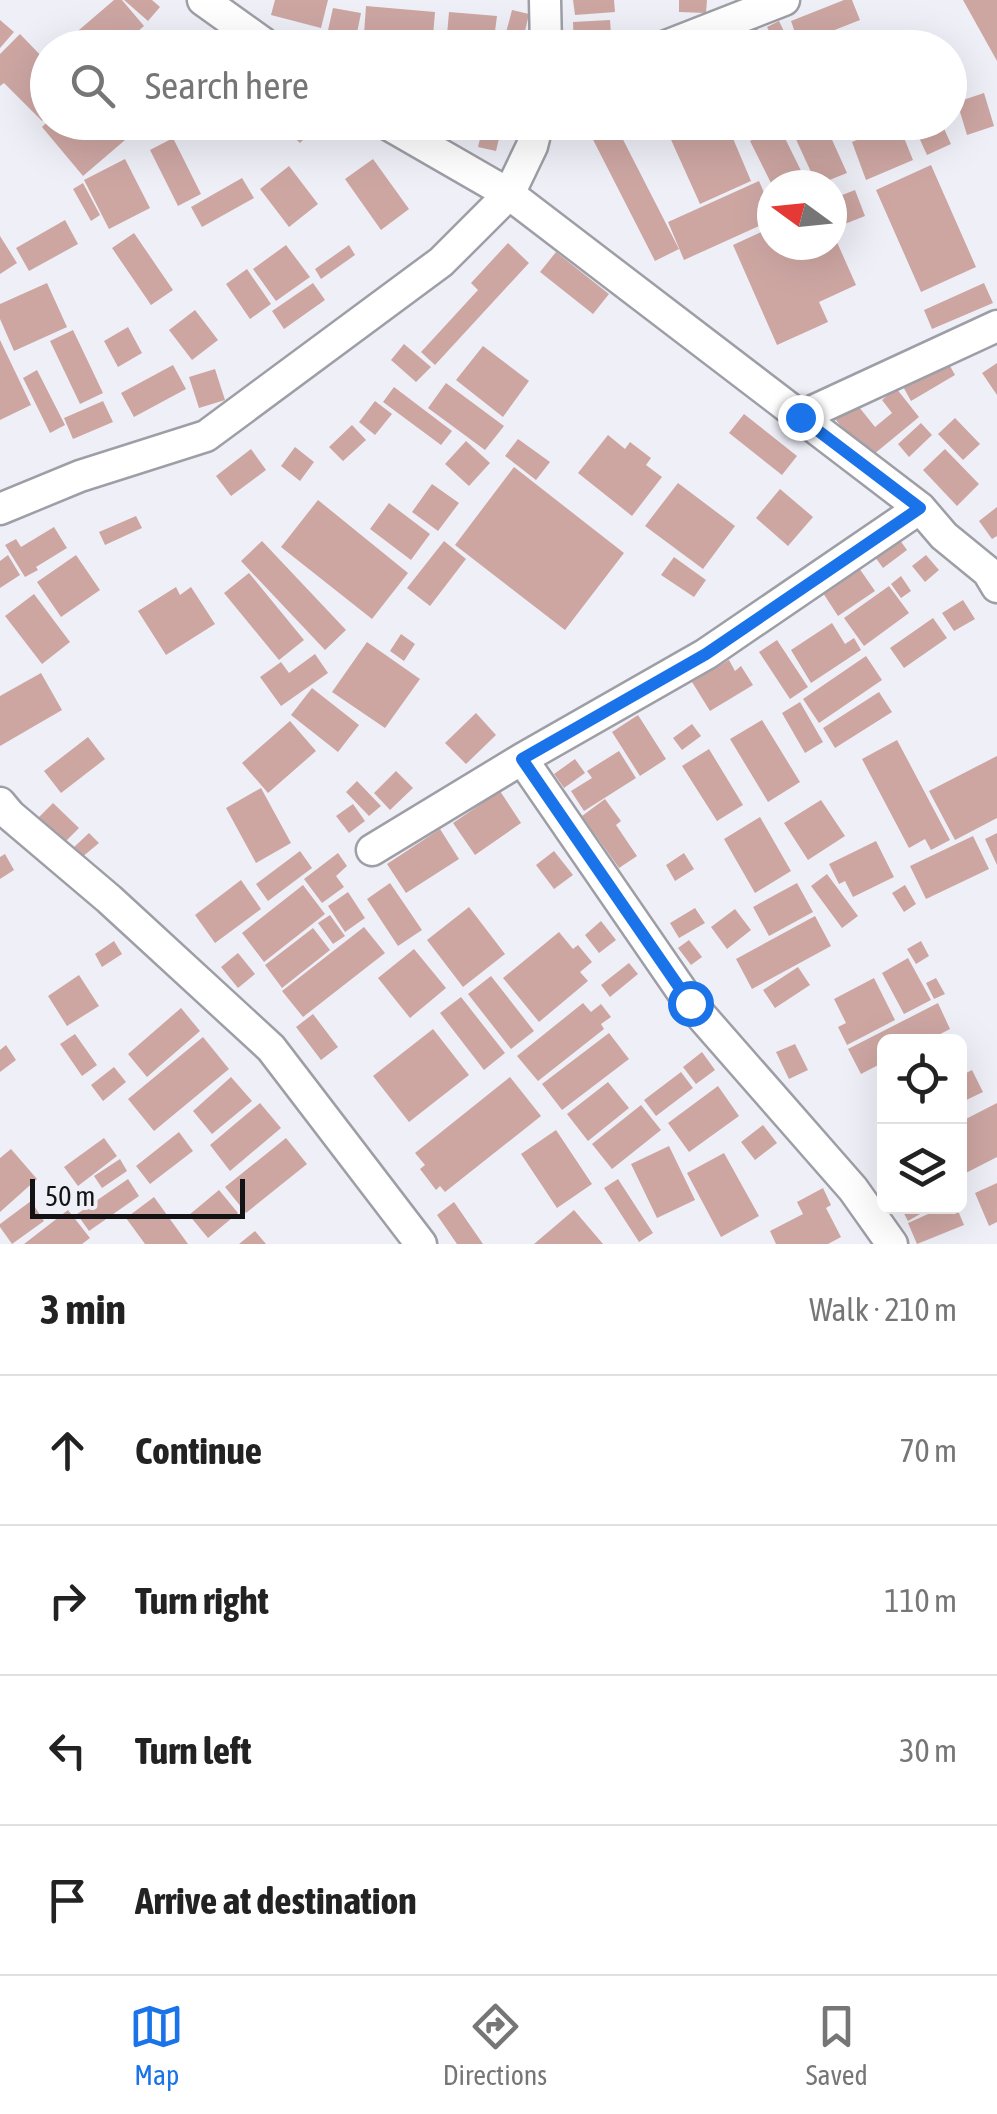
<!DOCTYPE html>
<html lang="en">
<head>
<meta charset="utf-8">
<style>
	body { margin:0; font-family:"Asap Condensed",sans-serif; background:#f2f2f2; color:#222 }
	.controls { position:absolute; right:30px; bottom:30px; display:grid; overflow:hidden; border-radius:15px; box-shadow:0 10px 40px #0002 }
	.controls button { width:90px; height:90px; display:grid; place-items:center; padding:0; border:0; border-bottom:2px solid #e0e0e0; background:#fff; color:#222; font:50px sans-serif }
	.compass { position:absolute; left:757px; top:170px; width:90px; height:90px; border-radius:50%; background:#fff; box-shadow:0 10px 40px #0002; rotate:285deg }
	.scale { position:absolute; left:30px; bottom:25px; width:215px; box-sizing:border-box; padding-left:10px; border:5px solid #131316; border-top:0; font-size:28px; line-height:35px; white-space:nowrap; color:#131316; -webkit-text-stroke:8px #efeff8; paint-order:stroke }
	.stop { position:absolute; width:30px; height:30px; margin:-22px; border:8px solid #1a73e8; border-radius:50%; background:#fff }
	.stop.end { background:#1a73e8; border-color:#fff; box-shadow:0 2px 10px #0008 }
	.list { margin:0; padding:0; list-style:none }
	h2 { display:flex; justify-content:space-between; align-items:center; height:130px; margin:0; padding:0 40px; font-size:42px }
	h2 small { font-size:32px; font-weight:400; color:#767676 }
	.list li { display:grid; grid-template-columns:65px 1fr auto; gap:30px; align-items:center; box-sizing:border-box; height:150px; padding:0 40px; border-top:2px solid #e0e0e0 }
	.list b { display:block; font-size:38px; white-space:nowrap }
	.list em { font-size:32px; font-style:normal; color:#767676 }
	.icon { flex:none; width:55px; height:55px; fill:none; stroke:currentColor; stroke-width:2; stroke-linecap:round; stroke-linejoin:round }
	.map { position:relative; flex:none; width:997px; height:1244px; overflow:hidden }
	.search { position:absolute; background:#fff; box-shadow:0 10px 40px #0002; left:30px; right:30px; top:30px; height:110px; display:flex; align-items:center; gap:25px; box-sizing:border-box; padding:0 35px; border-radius:55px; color:#767676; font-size:38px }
	.sheet { height:730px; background:#fff }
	nav { display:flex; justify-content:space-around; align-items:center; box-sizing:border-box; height:140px; border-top:2px solid #e0e0e0; background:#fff; font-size:28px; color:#767676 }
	nav a { display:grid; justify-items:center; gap:5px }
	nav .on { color:#1a73e8 }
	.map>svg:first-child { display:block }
	.building { fill:#cda6a2 }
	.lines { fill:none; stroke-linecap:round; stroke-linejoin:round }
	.minor-casing { stroke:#9e9ea6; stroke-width:35 }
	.minor { stroke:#fff; stroke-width:30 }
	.route { stroke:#1a73e8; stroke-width:12 }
</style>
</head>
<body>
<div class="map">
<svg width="997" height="1244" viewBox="0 0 997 1244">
	<rect width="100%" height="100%" fill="#efeff8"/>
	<path class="building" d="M114 0H122L144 26 119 48H58Z
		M124 0H152L160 7 148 21Z
		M275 0H328L321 28 271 15Z
		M573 0H614L615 12 575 15Z
		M679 0H707L706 13 679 12Z
		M844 0H852L860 20 799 44 791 21Z
		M963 0H997V61Z
		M366 6 435 12 432 48H363Z
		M333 8 361 13 354 48H324Z
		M512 10 529 14 521 48H502Z
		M449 12 497 16 494 39 447 35Z
		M0 20 14 32 0 48Z
		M610 20 612 48H574L573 22Z
		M779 21 790 44 783 48H778L767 27Z
		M756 26 767 48H748L741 34Z
		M20 34 48 63V116L42 121 4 83 0 86V54Z
		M984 93 994 126 967 135 957 102Z
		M47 122H146L83 176 42 127Z
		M278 122H312L316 126 300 143Z
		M484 122H503L496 151 478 147Z
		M584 122H614L679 249 655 261Z
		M663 122H726L751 181 700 204Z
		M788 122H824L847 173 817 185Z
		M912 122H941L951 144 927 155Z
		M898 123 913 160 866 180 852 142Z
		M779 126 808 185H772L750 141Z
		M173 138 201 194 178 206 150 150Z
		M125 159 150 208 109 229 84 180Z
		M373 159 409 209 381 230 345 179Z
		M931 165 976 267 921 292 876 190Z
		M289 166 318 204 289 227 260 189Z
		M242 178 254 198 202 227 191 207Z
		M759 181 772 211V220L684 260 668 222Z
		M83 183 100 215 91 221 73 189Z
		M855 190 865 216 832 229V199Z
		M65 220 78 244 29 271 16 248Z
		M772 227V245H793L799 257 825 245H832V242L836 240 856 285 819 302 828 322 777 345 733 245Z
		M134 233 173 290 151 305 112 248Z
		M0 236 17 263 0 274Z
		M508 243 529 263 435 365 421 352 478 290 471 283Z
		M286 245 310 277 276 301 253 269Z
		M349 245 355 255 321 279 315 269Z
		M556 252 609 294 593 314 540 272Z
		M247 269 271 304 250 319 226 284Z
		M47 283 67 327 14 351 0 319V304Z
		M313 283 325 300 284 329 272 311Z
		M984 283 993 303 932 329 924 310Z
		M195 310 218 340 192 360 169 330Z
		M128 327 142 353 118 367 104 341Z
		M73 330 103 393 80 404 50 341Z
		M0 340 31 405 0 420Z
		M404 344 431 367 416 382 391 360Z
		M483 346 529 381 503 417 456 380Z
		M945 357 955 375 911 401 901 383Z
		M997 363V395L982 373Z
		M173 365 186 389 134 417 121 393Z
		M215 369 225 400 199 408 189 377Z
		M37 370 65 425 50 433 23 378Z
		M446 383 504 426 485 450 428 408Z
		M394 387 452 431 441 445 383 402Z
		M896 388 919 417 868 459 831 414 851 397 875 427 892 413 882 400Z
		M103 401 113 422 73 439 64 418Z
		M375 401 392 414 375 435 359 422Z
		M744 414 797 456 782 475 729 433Z
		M955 418 980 444 963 460 938 434Z
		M921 423 932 435 909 457 898 444Z
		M352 425 366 440 343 461 329 447Z
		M608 435 625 449 630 442 651 458 646 465 662 477 632 516 578 473Z
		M518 439 550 462 536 480 505 456Z
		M466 441 490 463 469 486 445 464Z
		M295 447 314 462 300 481 281 466Z
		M251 449 266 470 231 496 216 476Z
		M945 449 979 484 957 506 923 470Z
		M514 467 624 553 565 630 455 545Z
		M678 483 735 526 703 569 645 526Z
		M432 484 459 503 438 531 412 512Z
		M780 489 813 517 788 546 756 518Z
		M318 500 408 573 372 619 281 547Z
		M389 503 430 534 411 560 370 529Z
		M997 507V536L992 539 979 521Z
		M136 516 142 528 105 545 99 532Z
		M54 527 67 548 36 567 38 570 25 577 5 545 16 539 21 547Z
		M894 532 907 550 883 568 870 550Z
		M262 541 346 630 325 650 241 561Z
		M444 541 466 559 430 606 407 588Z
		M8 555 20 575 0 588V561Z
		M76 555 100 590 61 617 37 582Z
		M926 555 939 570 925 582 912 566Z
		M674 557 706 580 694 597 661 575Z
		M859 568 875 591 838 616 823 593Z
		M249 573 304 640 279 660 224 593Z
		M901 576 911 591 901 598 891 584Z
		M889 586 909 613 864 646 844 618Z
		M176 587 180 595 191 587 215 624 166 655 138 611Z
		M34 594 70 642 42 664 5 616Z
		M963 600 975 619 954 631 942 613Z
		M933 618 947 638 904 668 890 648Z
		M832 623 845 644 854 638 861 650 811 683 791 650Z
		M401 634 415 644 404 661 390 651Z
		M777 640 808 687 790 699 759 652Z
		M367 642 420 679 385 728 332 692Z
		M315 654 328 673 281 706 260 677 281 662 289 673Z
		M866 656 882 680 819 723 803 699Z
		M729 660 735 671 741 666 753 685 710 711 692 682Z
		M41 673 62 710 0 746V696Z
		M312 688 359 725 338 752 291 715Z
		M879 692 892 712 835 748 823 728Z
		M800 702 823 742 805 753 782 713Z
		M476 713 496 735 466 764 445 743Z
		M638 715 666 759 640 776 612 732Z
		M762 720 800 782 768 802 730 739Z
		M290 721 316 751 268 793 242 763Z
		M692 724 701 736 682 750 673 738Z
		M88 737 105 759 61 793 44 771Z
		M897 740 950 840 931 850 925 839 909 848 862 759Z
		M709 749 743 805 717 821 682 766Z
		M619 751 636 778 584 811 571 791 592 778 587 771Z
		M997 756V818L955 840 929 791Z
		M575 759 585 773 564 788 554 774Z
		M396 771 413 788 390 810 374 793Z
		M357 781 381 806 369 816 346 792Z
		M261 788 291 843 256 863 226 808Z
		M500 791 521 823 475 855 453 823Z
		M605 799 621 821 616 825 637 856 619 868 582 816Z
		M821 800 845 836 808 860 784 823Z
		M53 803 79 828 64 843 38 818Z
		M353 804 365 821 349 833 336 816Z
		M760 817 791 871 755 893 724 839Z
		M440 829 459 859 406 893 387 864Z
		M89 833 99 843 81 858 72 849Z
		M997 833V865L985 839Z
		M973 836 989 869 926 899 910 866Z
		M876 841 894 877 853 897 845 881 839 884 829 864Z
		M300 851 312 868 268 901 256 884Z
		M554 851 573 875 554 889 536 865Z
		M338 853 347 866 336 876 344 887 322 903 304 879Z
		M684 853 694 869 675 881 666 865Z
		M5 854 14 870 0 879V857Z
		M827 874 858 916 842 928 811 886Z
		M241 880 261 909 215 943 195 915Z
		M390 883 422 930 398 946 367 899Z
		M797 883 813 912 769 936 753 907Z
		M303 885 325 914 264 962 242 933Z
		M905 885 916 904 904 912 892 893Z
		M348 892 365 918 345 932 328 906Z
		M469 907 505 954 463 987 427 940Z
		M695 908 705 923 679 938 670 923Z
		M735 909 751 930 727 949 711 927Z
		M330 915 345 936 333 944 318 923Z
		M815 916 831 946 752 989 736 959Z
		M601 921 616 940 599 953 585 935Z
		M364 927 385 953 303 1017 282 991Z
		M313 928 330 950 282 988 265 965Z
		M559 932 573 949 578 945 592 962 580 972 588 981 539 1022 503 978Z
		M689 940 702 957 691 965 678 948Z
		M114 941 122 954 102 967 95 954Z
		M921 941 929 956 916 964 907 949Z
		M414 949 446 988 410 1018 378 978Z
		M238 953 255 974 238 988 221 967Z
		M908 958 931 1000 904 1014 882 973Z
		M629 963 638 974 610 997 601 985Z
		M798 967 810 985 775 1008 763 990Z
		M79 975 99 1006 67 1026 48 996Z
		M491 976 534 1031 511 1049 468 994Z
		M874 978 895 1020 847 1045 838 1027 846 1023 834 999Z
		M936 978 945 994 934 999 926 983Z
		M461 997 505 1053 484 1070 440 1013Z
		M583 1003 591 1012 601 1004 611 1017 601 1024 604 1029 538 1081 517 1056Z
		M938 1003 950 1029 925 1042H884V1062L861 1074 848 1049Z
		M181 1008 200 1031 147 1077 128 1054Z
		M313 1014 338 1047 321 1060 296 1027Z
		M433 1029 469 1075 409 1122 373 1076Z
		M609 1033 629 1059 562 1110 542 1084Z
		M75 1034 97 1065 82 1076 60 1044Z
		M203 1037 229 1069 154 1131 128 1099Z
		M795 1044 808 1070 789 1079 776 1052Z
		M6 1045 16 1060 0 1072V1050Z
		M702 1052 715 1070 696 1084 683 1067Z
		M114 1067 126 1082 103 1101 91 1085Z
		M972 1070 983 1092 960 1103V1076Z
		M681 1072 693 1088 656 1116 644 1100Z
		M231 1077 252 1101 212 1134 193 1111Z
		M510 1077 541 1116 445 1192 440 1186 436 1190 420 1169 425 1165 415 1153Z
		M608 1082 629 1108 588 1141 567 1114Z
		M718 1086 739 1116 689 1152 668 1123Z
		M260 1103 281 1128 230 1171 210 1145Z
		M997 1103V1157L960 1176V1122Z
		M641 1105 661 1130 612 1169 592 1144Z
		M763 1125 777 1143 755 1160 741 1142Z
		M556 1130 592 1184 557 1208 521 1154Z
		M179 1132 193 1151 150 1184 136 1166Z
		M104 1138 117 1156 78 1186 64 1167Z
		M286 1138 307 1164 246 1213 225 1187Z
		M669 1146 695 1200 657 1218 631 1164Z
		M11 1149 37 1179 0 1212V1158Z
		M724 1153 759 1216 721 1237 687 1173Z
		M120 1159 127 1171 102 1188 94 1176Z
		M128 1179 139 1196 89 1231 77 1214Z
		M618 1179 653 1233 639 1242 604 1188Z
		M997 1183V1222L989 1226 975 1193Z
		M823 1188 831 1205 826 1208 841 1237 828 1244H776L770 1231 803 1214 797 1202Z
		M219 1190 238 1213 208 1238 189 1215Z
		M154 1197 188 1244H145L126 1218Z
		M31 1201 44 1221 12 1244 0 1227V1224Z
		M454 1202 483 1244H457L437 1215Z
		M900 1206H934L908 1221Z
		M946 1206H956L964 1225 917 1244 908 1223Z
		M68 1210 90 1238 82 1244H24Z
		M574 1210 603 1244H534Z
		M255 1231 266 1244H239Z"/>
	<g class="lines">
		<g class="minor-casing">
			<path id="minor" d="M203 0 270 48
				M545 0 546 48
				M661 48 784 0
				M384 122 509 194 920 508 944 536 988 572 997 587
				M800 417 997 326
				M0 509 80 476 206 436 441 262 509 194 532 146 538 122
				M522 759 690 1003 853 1189 892 1244
				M0 803 10 815 109 899 271 1048 421 1244
				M372 850 522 759 706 654 920 508"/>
		</g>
		<use href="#minor" class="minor"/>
	</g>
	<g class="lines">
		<path class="route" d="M690 1003 522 759 706 654 920 508 800 417"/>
	</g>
</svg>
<div class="controls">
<button><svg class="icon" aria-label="locate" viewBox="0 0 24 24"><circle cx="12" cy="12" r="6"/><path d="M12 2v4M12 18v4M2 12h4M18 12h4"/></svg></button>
<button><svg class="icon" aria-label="layers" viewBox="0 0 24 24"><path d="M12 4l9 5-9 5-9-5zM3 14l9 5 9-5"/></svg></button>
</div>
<svg class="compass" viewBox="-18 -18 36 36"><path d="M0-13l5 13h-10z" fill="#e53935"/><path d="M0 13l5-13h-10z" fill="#767676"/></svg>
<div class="scale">50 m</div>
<div class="stop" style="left:690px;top:1003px"></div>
<div class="stop end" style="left:800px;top:417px"></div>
<div class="search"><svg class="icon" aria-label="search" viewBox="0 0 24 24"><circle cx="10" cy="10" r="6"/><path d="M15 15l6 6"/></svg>Search here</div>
</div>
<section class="sheet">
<h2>3 min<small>Walk · 210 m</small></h2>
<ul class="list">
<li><svg class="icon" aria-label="ahead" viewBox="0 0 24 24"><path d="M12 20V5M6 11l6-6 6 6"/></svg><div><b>Continue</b></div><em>70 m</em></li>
<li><svg class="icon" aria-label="right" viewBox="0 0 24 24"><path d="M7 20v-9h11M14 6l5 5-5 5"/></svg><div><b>Turn right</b></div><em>110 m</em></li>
<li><svg class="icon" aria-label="left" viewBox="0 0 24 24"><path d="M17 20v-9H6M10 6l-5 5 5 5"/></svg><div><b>Turn left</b></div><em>30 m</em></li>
<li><svg class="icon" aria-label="arrive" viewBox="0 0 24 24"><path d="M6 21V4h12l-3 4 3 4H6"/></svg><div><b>Arrive at destination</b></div></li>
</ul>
</section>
<nav>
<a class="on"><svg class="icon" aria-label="map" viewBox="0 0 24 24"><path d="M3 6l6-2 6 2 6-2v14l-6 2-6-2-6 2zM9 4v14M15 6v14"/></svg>Map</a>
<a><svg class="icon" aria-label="directions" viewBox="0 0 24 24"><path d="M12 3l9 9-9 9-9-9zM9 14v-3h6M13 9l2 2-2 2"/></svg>Directions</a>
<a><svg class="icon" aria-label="saved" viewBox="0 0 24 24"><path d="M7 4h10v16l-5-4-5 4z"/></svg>Saved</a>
</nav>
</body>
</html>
